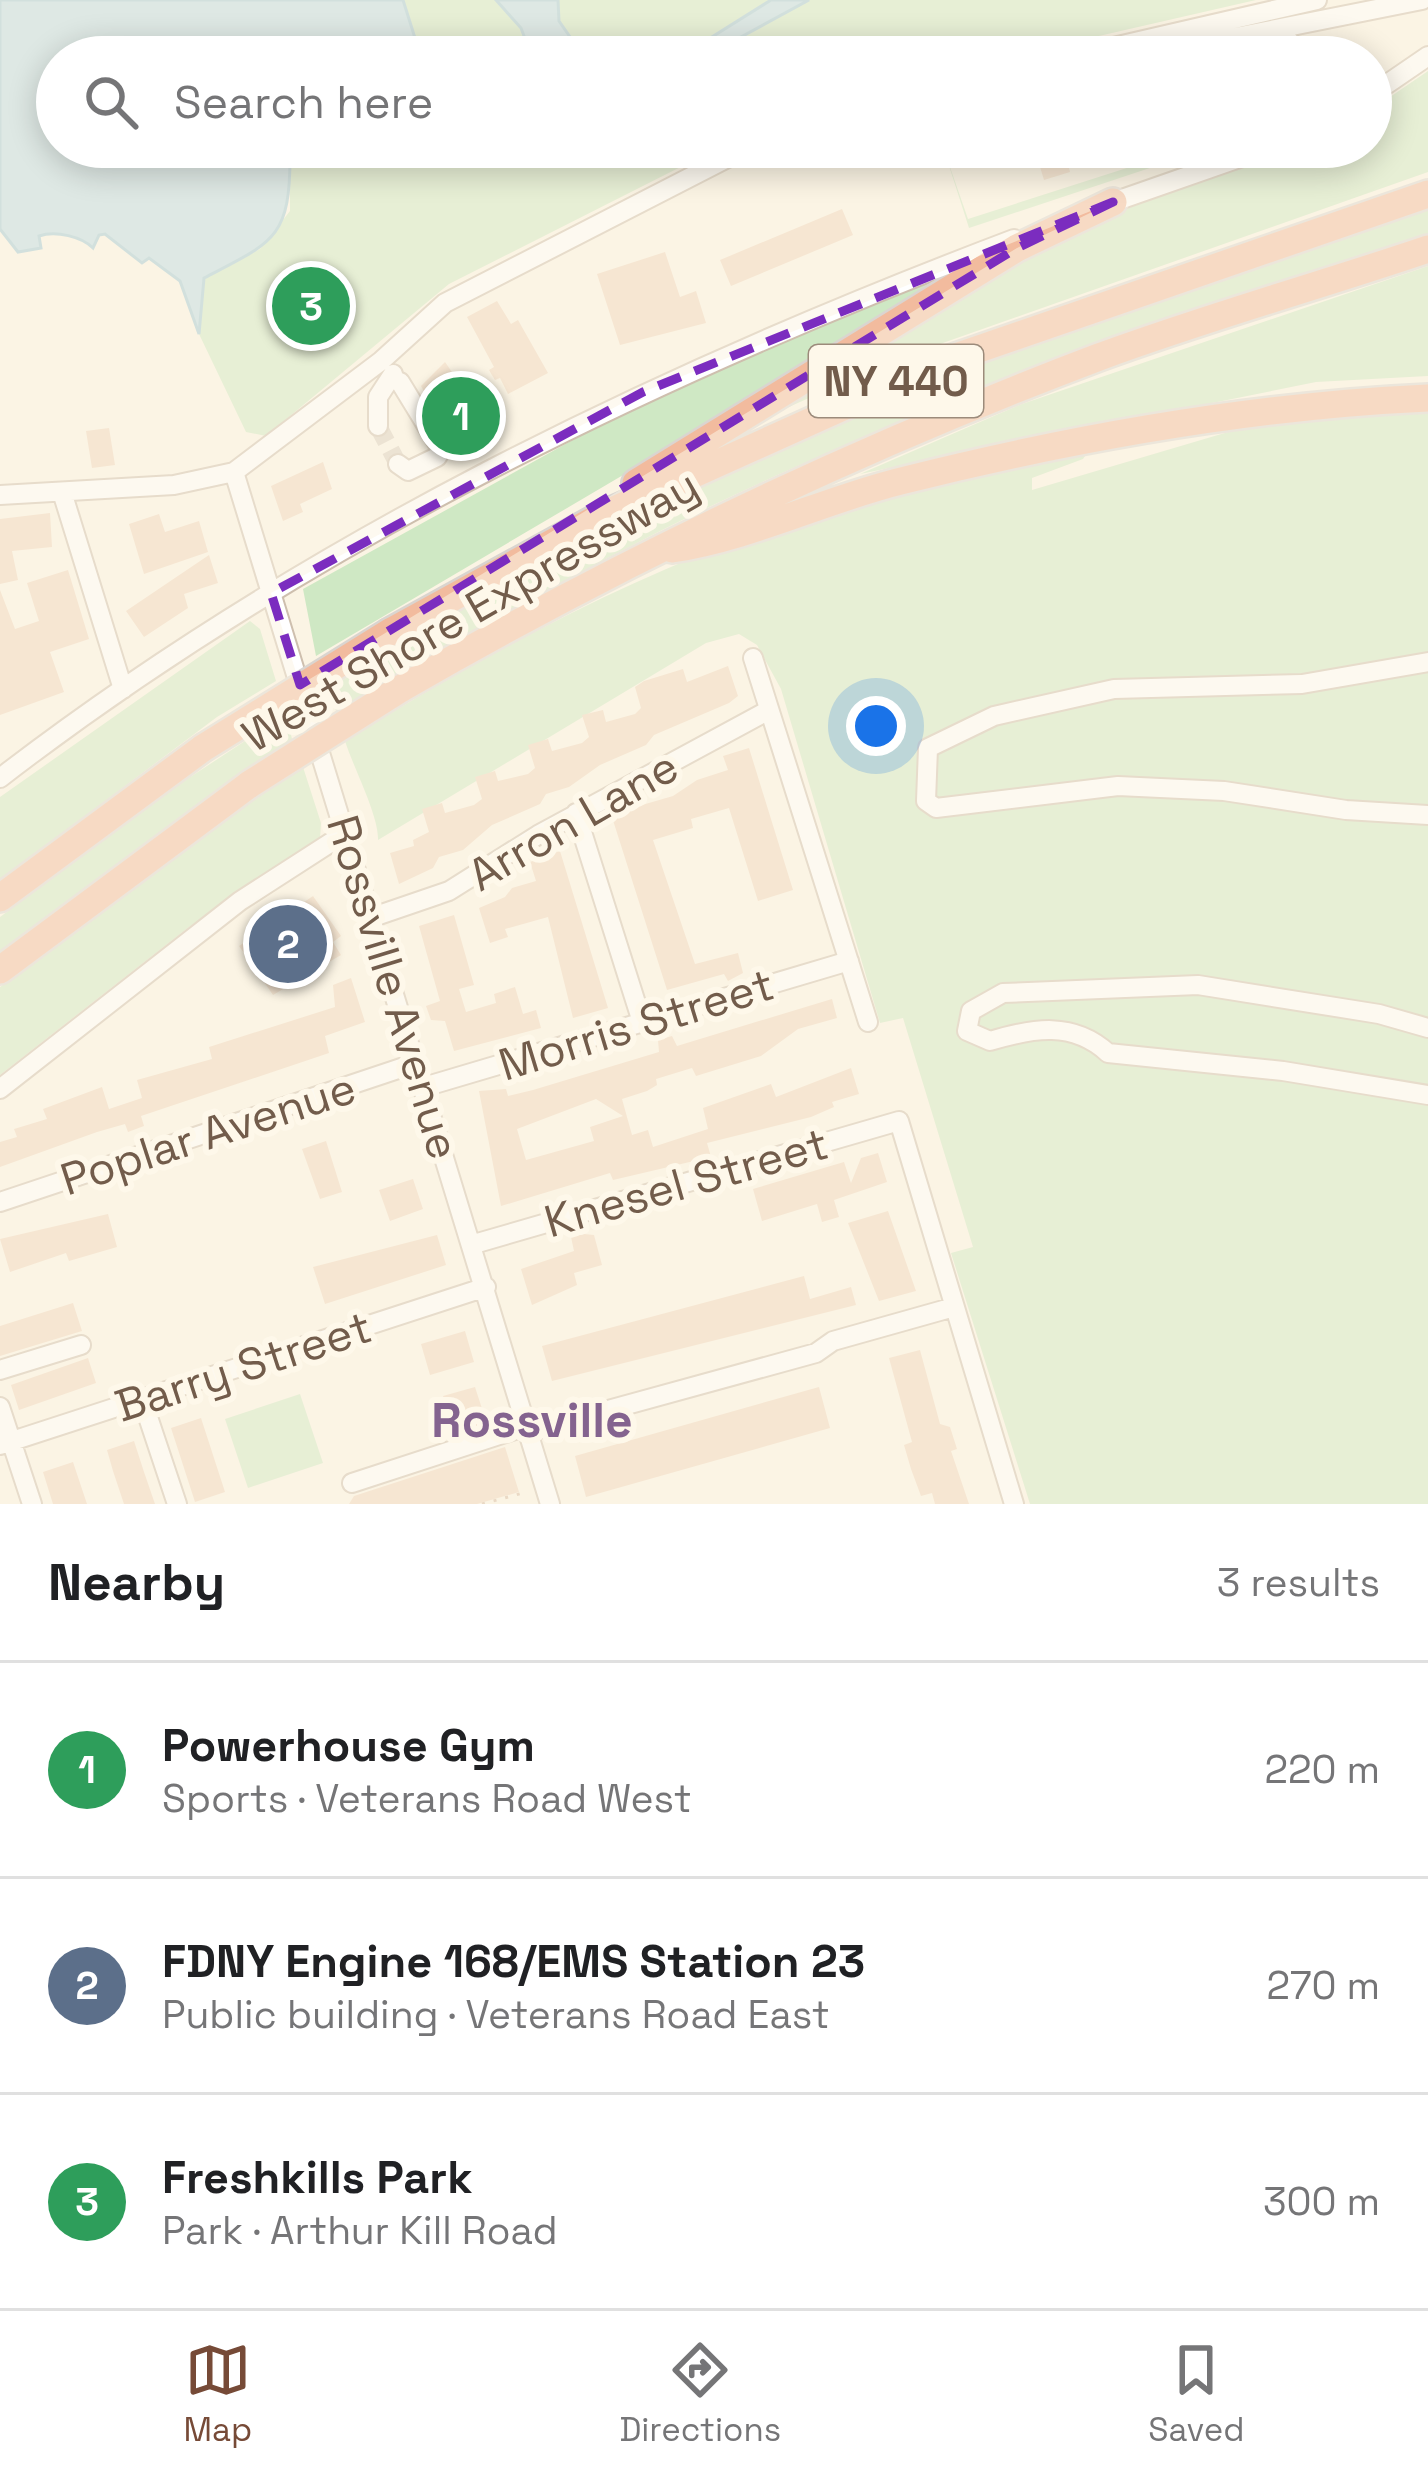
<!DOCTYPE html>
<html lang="en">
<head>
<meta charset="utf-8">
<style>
	body { margin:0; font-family:"Space Grotesk",sans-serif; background:#f2f2f2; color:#202124 }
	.you { position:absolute; left:876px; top:726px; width:42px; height:42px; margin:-30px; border:9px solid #fff; border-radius:50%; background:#1a73e8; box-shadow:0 0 0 18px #1a73e833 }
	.badge { display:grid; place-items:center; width:78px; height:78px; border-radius:50%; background:#764a37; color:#fff; font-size:39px; font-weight:700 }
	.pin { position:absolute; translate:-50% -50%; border:6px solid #fff; box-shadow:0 3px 12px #0006 }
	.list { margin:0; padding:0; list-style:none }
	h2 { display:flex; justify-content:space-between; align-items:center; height:156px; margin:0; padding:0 48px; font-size:51px }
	h2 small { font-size:39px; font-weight:400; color:#757577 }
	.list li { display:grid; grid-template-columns:78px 1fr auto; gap:36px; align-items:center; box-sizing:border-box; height:216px; padding:0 48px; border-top:3px solid #e0e0e0 }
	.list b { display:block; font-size:45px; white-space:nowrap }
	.list p { margin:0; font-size:39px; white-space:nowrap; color:#757577 }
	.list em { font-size:39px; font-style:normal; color:#757577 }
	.icon { flex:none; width:66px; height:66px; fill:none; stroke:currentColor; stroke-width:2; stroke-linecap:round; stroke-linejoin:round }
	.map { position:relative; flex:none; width:1428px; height:1504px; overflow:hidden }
	.search { position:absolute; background:#fff; box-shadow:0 6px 30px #0003; left:36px; right:36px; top:36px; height:132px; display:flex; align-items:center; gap:30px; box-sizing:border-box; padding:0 42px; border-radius:66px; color:#757577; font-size:45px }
	.sheet { height:804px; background:#fff }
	nav { display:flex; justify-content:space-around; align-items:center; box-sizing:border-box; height:168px; border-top:3px solid #e0e0e0; background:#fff; font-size:33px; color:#757577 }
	nav a { display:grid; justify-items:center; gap:6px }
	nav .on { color:#764a37 }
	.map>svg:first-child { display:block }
	.green { fill:#cfe8c4 }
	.water { fill:#badae4; stroke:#a1c8d5; stroke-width:3 }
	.building { fill:#efd5bd; fill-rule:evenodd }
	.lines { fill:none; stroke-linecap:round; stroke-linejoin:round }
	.minor-tunnel { stroke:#d9cebe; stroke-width:18; stroke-dasharray:18 9; stroke-linecap:butt }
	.minor-casing { stroke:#cebfae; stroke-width:22 }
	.highway-casing { stroke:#dad5d0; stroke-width:32 }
	.path { stroke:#d4b9a1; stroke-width:3; stroke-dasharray:3 9; stroke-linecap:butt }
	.minor { stroke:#fff; stroke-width:18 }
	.highway { stroke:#f2bb9e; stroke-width:27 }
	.highway-bridge-casing { stroke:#dad5d0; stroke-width:32; stroke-linecap:butt }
	.highway-bridge { stroke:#f2bb9e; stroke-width:27 }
	.marked { fill:none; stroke:#7b2cbf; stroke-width:9; stroke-dasharray:24 15; stroke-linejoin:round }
	.labels { text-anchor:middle; stroke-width:12; stroke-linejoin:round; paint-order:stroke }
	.shield { fill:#fef8ea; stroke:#9c8b7b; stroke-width:3 }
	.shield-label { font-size:42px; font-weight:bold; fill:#725c4b }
	.street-label { font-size:45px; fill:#725c4b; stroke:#fef8ea }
	.neighbourhood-label { font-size:48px; font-weight:bold; fill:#84638f; stroke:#fef8ea }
</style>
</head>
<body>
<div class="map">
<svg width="1428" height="1504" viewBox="0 0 1428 1504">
	<rect width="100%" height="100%" fill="#fbf4e4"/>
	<path class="green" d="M403 0H1256L1007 57H421Z
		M1428 71V172L886 363 712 442 1025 256 1138 204 1296 147H1371V110Z
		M303 147H720L449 284 266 436 246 432 199 334V289L204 278 260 249 290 211V157Z
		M943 147 968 219 1186 149 1188 153 1207 149 969 228Z
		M1428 206V236C1227 306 1024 370 828 453 658 525 496 617 336 711L329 688 499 587 646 508 959 368Z
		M969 264 971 270 316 656 303 589 687 377Z
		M1428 266V376L1316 382 860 474 1019 405Z
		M1428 406V1504H1030L951 1253 973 1247 903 1018 880 1023 781 689 757 645 739 634 706 643 378 840C379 816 354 769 345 741 510 638 689 545 877 495 948 476 1021 462 1092 446L1083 459 1032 478V490L1272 419Z
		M250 621 260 629 276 681 217 717 0 880V797Z
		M286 714 292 739 0 952V917L172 789Z
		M303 767 321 823 320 839 189 927 0 1075V987L200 837Z
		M300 1394 323 1463 248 1488 225 1419Z"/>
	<path class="water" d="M0 0H403L421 57H57V147H303L290 157C290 239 273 242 204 278L199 334 180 281 149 258 142 263 105 234 99 235 93 248C82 237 56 230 39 236L41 248 18 252 0 229Z
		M496 0H558L559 21 584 57H532L521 28Z
		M771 0H809L704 57H680Z"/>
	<path class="building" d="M1034 147H1114V150L1068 164 1070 172 1044 180Z
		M842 209 853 235 731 286 720 260Z
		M665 252 680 297 696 291 706 323 620 345 597 274Z
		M497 301 511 324 518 320 548 373 508 394 500 378 495 380 489 370 494 367 467 317Z
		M445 362 476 407 483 430 451 440 421 386Z
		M109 428 115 465 92 468 86 431Z
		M323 462 332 489 300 504 303 512 283 521 271 486Z
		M50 513 52 547 12 551 18 580 0 584V519Z
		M159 514 165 532 199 521 208 552 144 574 129 524Z
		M209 555 218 583 184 594 188 608 144 637 126 611Z
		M68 570 89 639 50 652 64 692 0 715V590L15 629 39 621 27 583Z
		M728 666 738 696 729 703 654 735 646 745 600 765 569 787 546 794 540 804 492 825 463 850 439 857 433 868 399 884 390 853 414 846 413 840 429 832 422 809 442 803 445 813 474 805 482 799 475 777 495 771 498 781 528 774 535 768 528 745 548 739 552 751 582 743 589 737 582 715 603 710 606 722 635 714 641 708 635 687 644 681 683 669 687 682Z
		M749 748 793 890 758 901 729 808 691 819 693 828 653 840 695 964 738 953 743 973 728 981 724 974 667 990 611 814 673 796 697 780 728 770 723 756Z
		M560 851 608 1008 573 1018 548 917 505 929 508 937 490 943 479 908 505 897 512 888 536 881 530 862Z
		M313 896 341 936 333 942 341 955 273 995 239 946Z
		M454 915 474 985 459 989 466 1012 496 1003 494 994 515 987 523 1014 536 1010 541 1028 454 1051 445 1021 431 1020 426 1006 440 1001 419 926Z
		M351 978 365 1022 325 1036 329 1053 141 1116 144 1126 128 1132 125 1124 97 1132 0 1167V1142L17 1137 14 1129 47 1119 43 1109 102 1087 109 1109 142 1098 137 1080 212 1059 209 1047 335 1007 333 985Z
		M832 999 837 1018 798 1029 761 1056 696 1076 692 1068 656 1079 657 1085 647 1091 622 1099 632 1135 648 1130 653 1147 708 1129 703 1108 771 1084 776 1097 851 1068 859 1094 832 1102 834 1107 811 1117 707 1143 711 1157 613 1180 610 1173 501 1206 479 1091 506 1089 508 1096 533 1090 659 1052 658 1040 672 1036 677 1046ZM596 1099 623 1116 590 1127 594 1141 526 1160 517 1129Z
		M326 1141 342 1192 320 1199 302 1149Z
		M878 1153 887 1182 834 1200 839 1217 822 1222 817 1204 762 1221 753 1189 844 1162 851 1183 861 1158Z
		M413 1179 423 1209 390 1221 379 1190Z
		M888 1211 916 1291 879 1301 848 1223Z
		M108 1214 117 1247 69 1261 66 1253 10 1272 0 1239Z
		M584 1234 594 1235 602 1265 574 1273 577 1285 532 1305 521 1269 574 1251 571 1237Z
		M437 1235 446 1265 325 1304 313 1267Z
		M804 1276 810 1299 851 1287 856 1305 552 1381 542 1346Z
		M73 1303 82 1331 0 1356V1326Z
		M465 1331 474 1362 430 1375 421 1344Z
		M920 1350 940 1424 950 1427 957 1449 951 1451 969 1504H935L932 1493 921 1496 911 1469 904 1445 912 1442 889 1358Z
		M88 1358 96 1383 19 1410 11 1385Z
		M475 1387 487 1424 455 1433 443 1396Z
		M819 1387 830 1428 586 1497 575 1456Z
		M201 1418 225 1492 195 1502 171 1428Z
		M134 1441 144 1472 155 1504H124L113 1471 107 1450Z
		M505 1447 519 1492 477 1504H349L354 1496Z
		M73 1462 87 1504H53L43 1472Z"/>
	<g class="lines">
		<path class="minor-tunnel" d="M378 426 398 464"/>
		<g class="minor-casing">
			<path id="minor" d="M1277 29 1305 57
				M1163 36 1211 42 1422 0
				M1070 57 1317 0
				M1371 95 1428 56
				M1102 206 1271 147
				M378 426V397L393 374
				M398 464 408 471 437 457 441 449 400 382
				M234 472 550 1504
				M62 492 123 689
				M0 495 174 485 234 472 381 361 445 303 749 147
				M753 658 868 1022
				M1428 662 1302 684 1114 689 994 716 928 748 926 801 936 808 1118 786 1224 791 1346 810 1428 815
				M0 778C304 544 657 374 1014 239
				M576 813 642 1022
				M373 917 449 891 538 835 769 710
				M1428 1028 1379 1014 1198 985 1003 993 971 1011 967 1031 990 1041C1033 1028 1073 1021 1108 1053L1283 1071 1428 1095
				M424 1087 849 961
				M0 1089 240 901 347 832
				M0 1202 416 1063
				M474 1244 899 1121 1014 1504
				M0 1370 81 1345
				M142 1399 177 1504
				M0 1407 32 1504
				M528 1432 816 1353 833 1341 954 1307
				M0 1445 486 1287
				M352 1483 527 1426"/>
		</g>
		<g class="highway-casing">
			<path id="highway" d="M636 483 1017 248 1113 202
				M672 549C751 537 824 500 901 481 1072 438 1252 406 1428 398
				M390 632 603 515 947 360 1428 194
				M400 689C627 558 853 450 1099 357 1207 317 1319 286 1428 249
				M0 898 203 748
				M0 970 250 784"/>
		</g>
		<path class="path" d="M482 1504 523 1493"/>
		<use href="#minor" class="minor"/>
		<use href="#highway" class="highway"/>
		<g class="highway-bridge-casing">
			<path id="highway-bridge" d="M203 748 390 632
				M250 784 400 689"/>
		</g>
		<use href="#highway-bridge" class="highway-bridge"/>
	</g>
	<path d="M0 0H1428V1504H0ZM1113 202 1017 248 300 685 271 593 643 392Z" fill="#fbf4e4" fill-opacity=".55" fill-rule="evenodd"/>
	<path class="marked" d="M1113 202 1017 248 300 685 271 593 643 392Z"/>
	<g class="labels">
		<rect class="shield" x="809" y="345" width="174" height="72" rx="9"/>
		<g class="shield-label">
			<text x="896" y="396">NY 440</text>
		</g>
		<g class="street-label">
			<text transform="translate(470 610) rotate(-30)" y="16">West Shore Expressway</text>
			<text transform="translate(573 820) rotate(-30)" y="16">Arron Lane</text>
			<text transform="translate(394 987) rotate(73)" y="16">Rossville Avenue</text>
			<text transform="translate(636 1024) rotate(-17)" y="16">Morris Street</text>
			<text transform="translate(208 1133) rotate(-18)" y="16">Poplar Avenue</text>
			<text transform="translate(686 1182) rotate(-16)" y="16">Knesel Street</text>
			<text transform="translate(243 1366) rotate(-18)" y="16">Barry Street</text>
		</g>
		<g class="neighbourhood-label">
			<text x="532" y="1437">Rossville</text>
		</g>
	</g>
</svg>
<div class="you"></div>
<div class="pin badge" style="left:461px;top:416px;background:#2e9e5b">1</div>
<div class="pin badge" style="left:288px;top:944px;background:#5c6f8a">2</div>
<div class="pin badge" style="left:311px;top:306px;background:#2e9e5b">3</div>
<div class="search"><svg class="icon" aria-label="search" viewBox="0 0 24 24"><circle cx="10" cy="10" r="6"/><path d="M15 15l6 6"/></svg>Search here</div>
</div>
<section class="sheet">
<h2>Nearby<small>3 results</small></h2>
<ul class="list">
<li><span class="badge" style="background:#2e9e5b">1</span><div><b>Powerhouse Gym</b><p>Sports · Veterans Road West</p></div><em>220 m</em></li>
<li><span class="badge" style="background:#5c6f8a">2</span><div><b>FDNY Engine 168/EMS Station 23</b><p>Public building · Veterans Road East</p></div><em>270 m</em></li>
<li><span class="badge" style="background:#2e9e5b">3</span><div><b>Freshkills Park</b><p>Park · Arthur Kill Road</p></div><em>300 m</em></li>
</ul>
</section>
<nav>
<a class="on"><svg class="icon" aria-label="map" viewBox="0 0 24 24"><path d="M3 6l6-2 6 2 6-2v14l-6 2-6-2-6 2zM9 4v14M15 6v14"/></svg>Map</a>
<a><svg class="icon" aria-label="directions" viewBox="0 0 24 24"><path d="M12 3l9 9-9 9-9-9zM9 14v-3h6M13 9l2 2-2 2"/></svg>Directions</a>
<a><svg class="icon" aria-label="saved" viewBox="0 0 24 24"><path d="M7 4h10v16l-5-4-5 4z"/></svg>Saved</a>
</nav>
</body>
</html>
